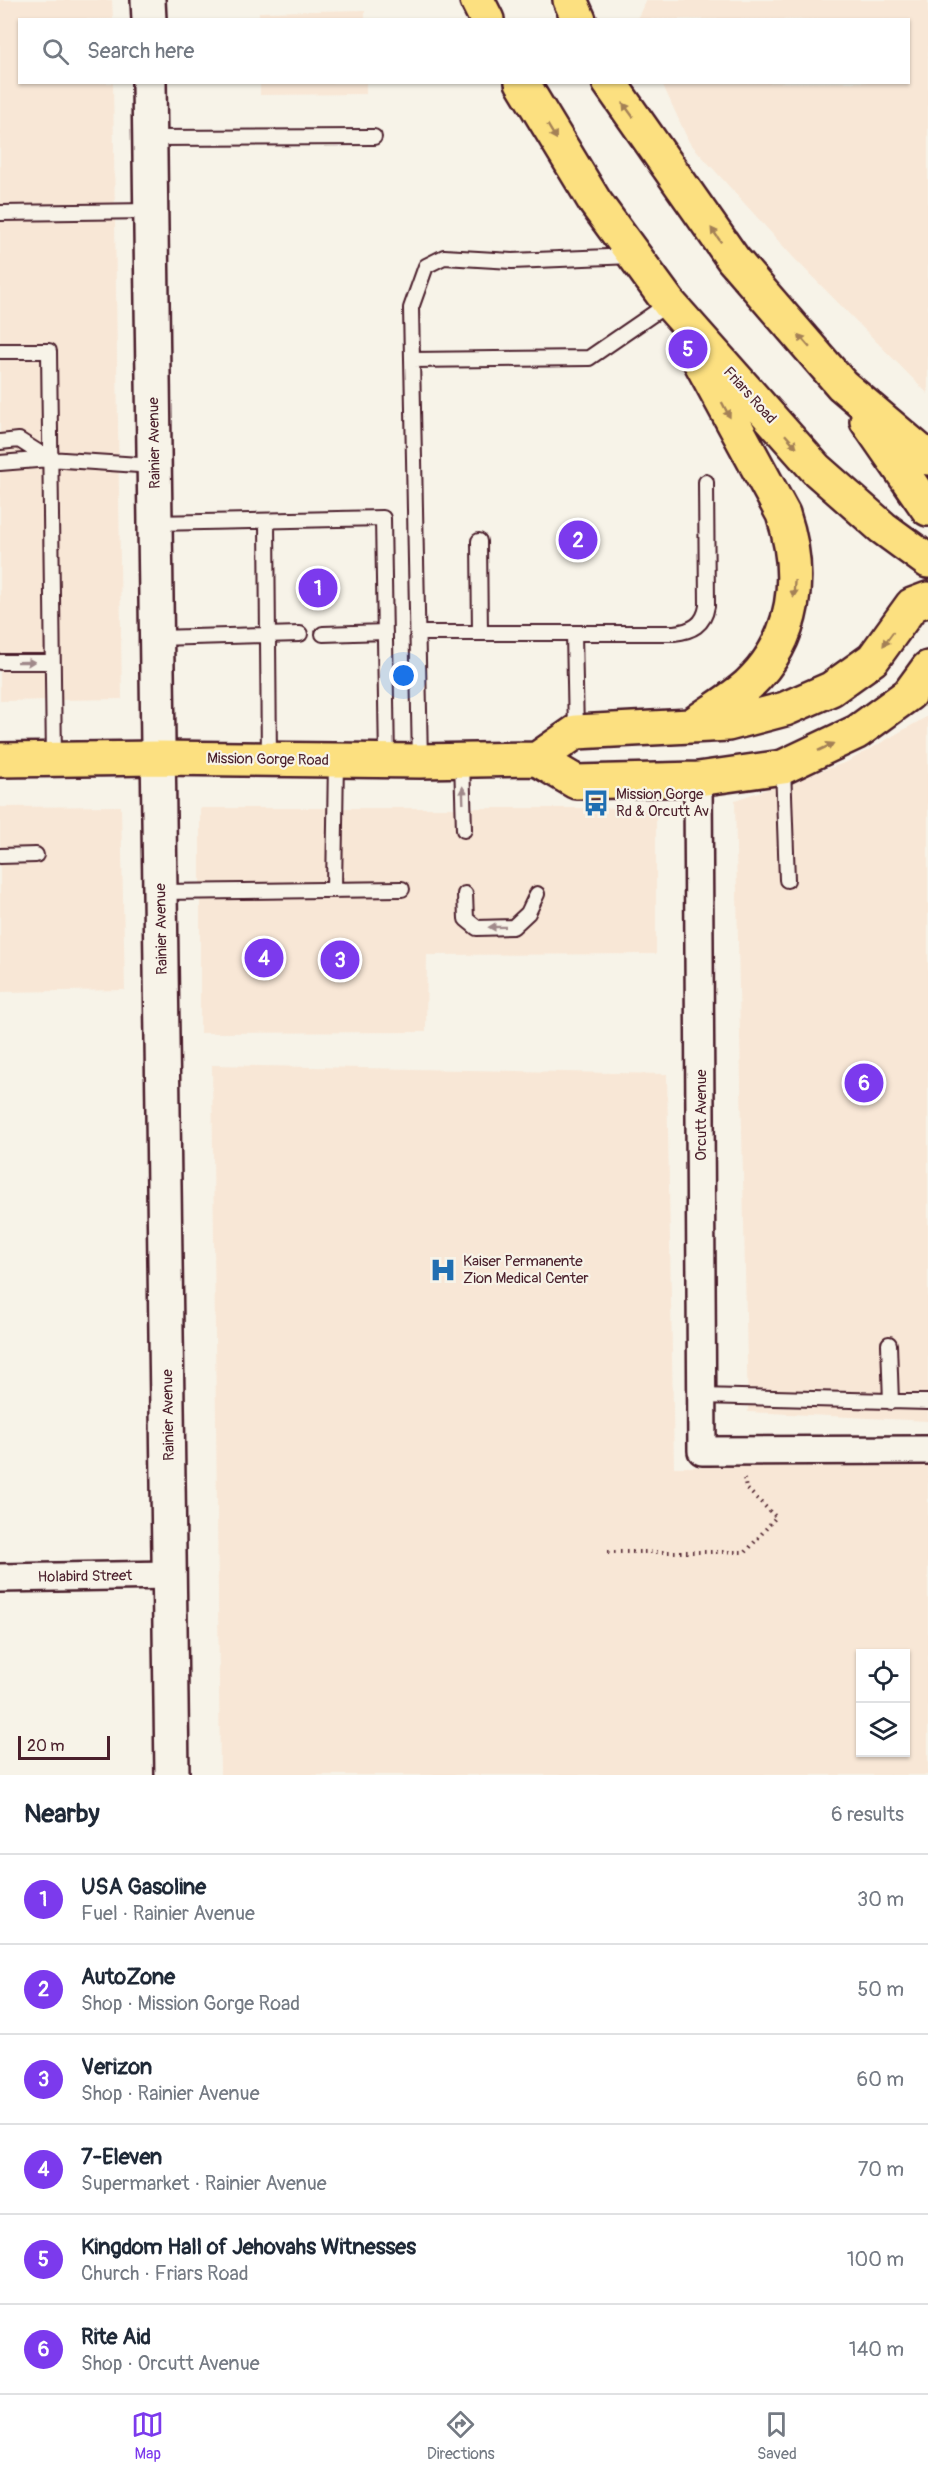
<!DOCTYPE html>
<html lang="en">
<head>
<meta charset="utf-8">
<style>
	body { margin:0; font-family:Pangolin,sans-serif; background:#f2f2f3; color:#1f2937 }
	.controls { position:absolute; right:18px; bottom:18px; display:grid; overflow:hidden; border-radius:0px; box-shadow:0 2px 4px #0004 }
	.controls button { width:54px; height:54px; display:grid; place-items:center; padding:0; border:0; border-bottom:2px solid #e0e1e3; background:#fff; color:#1f2937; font:30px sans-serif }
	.scale { position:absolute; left:18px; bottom:15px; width:92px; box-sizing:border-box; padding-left:6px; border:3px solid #4a1f2b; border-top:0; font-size:16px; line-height:21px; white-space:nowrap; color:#4a1f2b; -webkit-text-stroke:4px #f7f3e8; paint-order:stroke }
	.you { position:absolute; left:404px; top:676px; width:21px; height:21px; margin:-15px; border:4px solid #fff; border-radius:50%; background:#1a73e8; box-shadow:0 0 0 9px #1a73e833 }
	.badge { display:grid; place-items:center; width:39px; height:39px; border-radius:50%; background:#7c3aed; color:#fff; font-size:20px; font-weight:700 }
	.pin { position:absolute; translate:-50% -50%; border:3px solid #fff; box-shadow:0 2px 6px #0006 }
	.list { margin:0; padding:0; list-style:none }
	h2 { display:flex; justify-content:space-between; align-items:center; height:78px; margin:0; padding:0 24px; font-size:26px }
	h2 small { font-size:20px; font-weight:400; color:#747a83 }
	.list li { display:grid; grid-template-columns:39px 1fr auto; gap:18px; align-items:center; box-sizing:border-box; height:90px; padding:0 24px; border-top:2px solid #e0e1e3 }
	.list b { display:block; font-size:22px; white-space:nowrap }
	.list p { margin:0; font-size:20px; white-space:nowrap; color:#747a83 }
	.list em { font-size:20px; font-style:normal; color:#747a83 }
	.icon { flex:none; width:33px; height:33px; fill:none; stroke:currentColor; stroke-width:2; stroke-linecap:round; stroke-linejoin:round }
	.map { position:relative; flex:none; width:928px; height:1775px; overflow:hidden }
	.search { position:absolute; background:#fff; box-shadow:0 2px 4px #0004; left:18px; right:18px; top:18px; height:66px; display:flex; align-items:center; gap:15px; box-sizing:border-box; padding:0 21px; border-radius:0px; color:#747a83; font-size:22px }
	.sheet { height:618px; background:#fff }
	nav { display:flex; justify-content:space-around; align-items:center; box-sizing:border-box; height:84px; border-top:2px solid #e0e1e3; background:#fff; font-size:16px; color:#747a83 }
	nav a { display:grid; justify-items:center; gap:3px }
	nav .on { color:#7c3aed }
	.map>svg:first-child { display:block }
	.built { fill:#f8e7d6; fill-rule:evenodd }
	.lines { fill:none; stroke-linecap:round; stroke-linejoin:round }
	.service-casing { stroke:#4a1f2b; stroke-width:18 }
	.minor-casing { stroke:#4a1f2b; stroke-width:32 }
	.tertiary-casing { stroke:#4a1f2b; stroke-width:38 }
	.primary-casing { stroke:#4a1f2b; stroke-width:38 }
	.path { stroke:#4a1f2b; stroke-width:4; stroke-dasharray:1.5 4.5; stroke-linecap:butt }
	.service { stroke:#f7f3e8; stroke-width:14 }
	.minor { stroke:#f7f3e8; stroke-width:27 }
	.tertiary { stroke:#f7f3e8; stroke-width:33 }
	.primary { stroke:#fce080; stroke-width:33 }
	.oneway { fill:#a38056 }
	.oneway2 { fill:#a0898a }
	.labels { text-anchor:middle; stroke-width:4.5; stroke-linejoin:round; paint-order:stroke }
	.street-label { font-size:15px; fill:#4a1f2b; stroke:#f7f3e8 }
	.poi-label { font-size:15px; fill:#4a1f2b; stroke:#f7f3e8; text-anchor:start }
</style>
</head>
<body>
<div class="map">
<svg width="928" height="1775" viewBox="0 0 928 1775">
	<rect width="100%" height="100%" fill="#f7f3e8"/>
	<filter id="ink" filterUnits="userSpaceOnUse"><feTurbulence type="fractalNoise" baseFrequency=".0167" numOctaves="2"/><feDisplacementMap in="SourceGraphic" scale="12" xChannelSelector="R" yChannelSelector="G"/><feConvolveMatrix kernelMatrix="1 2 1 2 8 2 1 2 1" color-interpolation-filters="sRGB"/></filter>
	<g filter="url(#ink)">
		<path class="built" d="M0 0H112L113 19 20 20V82L113 83 122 699 0 701Z
			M646 0H928V394L793 257 689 142 662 83 908 82V20L637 19Z
			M365 10V19H259V12Z
			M260 83H366V94L260 95Z
			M928 716V1421L748 1412 735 800 847 762Z
			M121 806 125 990 0 992V807Z
			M200 808H656V954L427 955 426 1032 200 1033Z
			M212 1065 667 1074 674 1467 928 1466V1775H220ZM860 1654H906V1752H860Z"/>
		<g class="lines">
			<g class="service-casing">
				<path id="service" d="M150 138 374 137
					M0 213 151 211
					M0 351H49L54 759
					M412 360 589 358 669 303
					M0 442 19 440 49 459
					M0 463 49 459 154 466
					M267 521 269 759
					M155 523 383 518 387 761
					M479 541 480 633
					M418 633H674C692 631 704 625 707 606L706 482
					M574 633 576 732
					M323 634 385 632
					M157 638 300 634
					M0 662H52
					M462 760 464 830
					M420 761 411 308 426 266 444 257 512 261 632 256
					M783 767 787 880
					M0 856 36 855
					M334 889 336 760
					M160 892 402 889
					M465 894 466 919 477 928 513 927 528 913 537 894
					M889 1344 891 1402
					M700 1396 928 1402"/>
			</g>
			<g class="minor-casing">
				<path id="minor" d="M698 779 702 1451 928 1450
					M0 1578 170 1575"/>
			</g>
			<g class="tertiary-casing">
				<path id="tertiary" d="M148 0 149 20
					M149 82 172 1775"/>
			</g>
			<g class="primary-casing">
				<path id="primary" d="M477 0 487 20
					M570 0 579 20
					M522 82 595 202 669 303 816 469 883 528 928 561
					M609 82 733 259 842 385 928 458
					M867 421 928 509
					M691 726C710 712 731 700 748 685 797 639 803 574 783 514L695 352
					M537 759 576 732 728 724 785 709 831 689 873 659 912 605 928 599
					M0 760 158 758 420 761 537 759 576 782 698 779 783 767 857 732 909 694 928 668"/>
			</g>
			<path class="path" d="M608 1552H746L776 1517 746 1488 744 1479"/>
			<use href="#service" class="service"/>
			<use href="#minor" class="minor"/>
			<use href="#tertiary" class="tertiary"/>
			<use href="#primary" class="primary"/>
		</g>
		<defs><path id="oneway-solid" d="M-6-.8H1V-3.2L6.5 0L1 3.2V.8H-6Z" transform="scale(1.5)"/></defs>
		<g class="oneway">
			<use href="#oneway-solid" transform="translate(628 110) rotate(-126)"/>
			<use href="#oneway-solid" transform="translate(552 132) rotate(59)"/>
			<use href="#oneway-solid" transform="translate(716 235) rotate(-125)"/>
			<use href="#oneway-solid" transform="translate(804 341) rotate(-131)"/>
			<use href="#oneway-solid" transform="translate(726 410) rotate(62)"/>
			<use href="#oneway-solid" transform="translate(791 441) rotate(48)"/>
			<use href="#oneway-solid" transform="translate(794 589) rotate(94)"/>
			<use href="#oneway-solid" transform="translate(888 639) rotate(126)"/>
			<use href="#oneway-solid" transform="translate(826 747) rotate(-26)"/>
		</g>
		<g class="oneway2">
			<use href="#oneway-solid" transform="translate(26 662) rotate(-1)"/>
			<use href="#oneway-solid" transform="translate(463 795) rotate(-92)"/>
			<use href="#oneway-solid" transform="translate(497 927) rotate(179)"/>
		</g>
	</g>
	<defs>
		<g id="bus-bare" transform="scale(2.07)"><path d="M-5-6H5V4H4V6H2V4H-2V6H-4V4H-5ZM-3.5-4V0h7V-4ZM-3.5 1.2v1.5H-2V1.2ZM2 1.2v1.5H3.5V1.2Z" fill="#1f6fb2" stroke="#f7f3e8" stroke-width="2.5" paint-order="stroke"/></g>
		<g id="hospital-bare" transform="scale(2.07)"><path d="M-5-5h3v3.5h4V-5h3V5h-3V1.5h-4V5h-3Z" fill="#1f6fb2" stroke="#f7f3e8" stroke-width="2.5" paint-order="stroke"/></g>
	</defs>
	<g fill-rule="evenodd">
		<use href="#bus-bare" x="596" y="803"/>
		<use href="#hospital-bare" x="443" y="1270"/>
	</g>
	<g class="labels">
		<g class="street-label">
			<text transform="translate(750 395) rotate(48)" y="5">Friars Road</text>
			<text transform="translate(154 443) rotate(-91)" y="5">Rainier Avenue</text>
			<text transform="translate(268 759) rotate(1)" y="5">Mission Gorge Road</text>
			<text transform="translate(161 929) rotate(-91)" y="5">Rainier Avenue</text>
			<text transform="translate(701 1115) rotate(-90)" y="5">Orcutt Avenue</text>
			<text transform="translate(168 1415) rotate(-91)" y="5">Rainier Avenue</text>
			<text transform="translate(85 1576) rotate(-1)" y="5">Holabird Street</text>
		</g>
		<g class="poi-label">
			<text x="616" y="799">Mission Gorge<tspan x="616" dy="17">Rd &amp; Orcutt Av</tspan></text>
			<text x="463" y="1266">Kaiser Permanente<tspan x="463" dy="17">Zion Medical Center</tspan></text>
		</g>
	</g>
</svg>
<div class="controls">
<button><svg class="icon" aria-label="locate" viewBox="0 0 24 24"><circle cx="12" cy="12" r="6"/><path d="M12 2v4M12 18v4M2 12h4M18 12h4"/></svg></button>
<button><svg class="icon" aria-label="layers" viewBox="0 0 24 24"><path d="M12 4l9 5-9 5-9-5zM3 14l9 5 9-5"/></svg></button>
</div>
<div class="scale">20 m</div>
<div class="you"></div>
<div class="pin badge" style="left:318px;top:588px">1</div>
<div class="pin badge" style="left:578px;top:540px">2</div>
<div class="pin badge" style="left:340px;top:960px">3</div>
<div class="pin badge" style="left:264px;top:958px">4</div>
<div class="pin badge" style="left:688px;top:349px">5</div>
<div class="pin badge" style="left:864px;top:1083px">6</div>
<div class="search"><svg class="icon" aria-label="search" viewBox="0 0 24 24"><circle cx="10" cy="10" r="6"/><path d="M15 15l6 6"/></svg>Search here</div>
</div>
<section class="sheet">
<h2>Nearby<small>6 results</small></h2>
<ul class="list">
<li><span class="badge">1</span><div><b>USA Gasoline</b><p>Fuel · Rainier Avenue</p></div><em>30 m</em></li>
<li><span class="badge">2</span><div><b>AutoZone</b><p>Shop · Mission Gorge Road</p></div><em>50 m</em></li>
<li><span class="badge">3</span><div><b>Verizon</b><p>Shop · Rainier Avenue</p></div><em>60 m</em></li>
<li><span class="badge">4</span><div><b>7-Eleven</b><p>Supermarket · Rainier Avenue</p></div><em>70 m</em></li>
<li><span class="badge">5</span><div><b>Kingdom Hall of Jehovahs Witnesses</b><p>Church · Friars Road</p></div><em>100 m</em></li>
<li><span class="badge">6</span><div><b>Rite Aid</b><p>Shop · Orcutt Avenue</p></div><em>140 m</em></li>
</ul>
</section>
<nav>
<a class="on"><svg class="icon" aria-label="map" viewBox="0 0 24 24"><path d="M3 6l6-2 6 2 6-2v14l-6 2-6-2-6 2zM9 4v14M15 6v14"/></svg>Map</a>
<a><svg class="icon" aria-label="directions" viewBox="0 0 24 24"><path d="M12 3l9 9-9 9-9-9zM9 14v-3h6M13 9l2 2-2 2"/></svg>Directions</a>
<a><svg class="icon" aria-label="saved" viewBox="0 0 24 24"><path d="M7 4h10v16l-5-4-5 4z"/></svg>Saved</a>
</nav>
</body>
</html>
